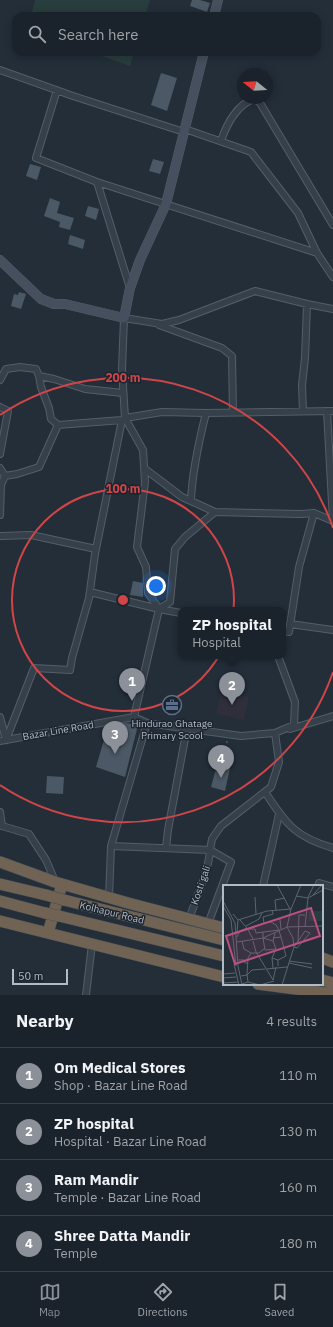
<!DOCTYPE html>
<html lang="en">
<head>
<meta charset="utf-8">
<style>
	body { margin:0; font-family:"IBM Plex Sans",sans-serif; background:#232a33; color:#f1f3f6 }
	.compass { position:absolute; left:237px; top:68px; width:36px; height:36px; border-radius:50%; background:#1a222b; box-shadow:0 2px 10px #0003; rotate:288deg }
	.scale { position:absolute; left:12px; bottom:10px; width:56px; box-sizing:border-box; padding-left:4px; border:2px solid #b1bbc6; border-top:0; font-size:11px; line-height:14px; white-space:nowrap; color:#b1bbc6; -webkit-text-stroke:3px #1c252f; paint-order:stroke }
	.you { position:absolute; left:156px; top:586px; width:14px; height:14px; margin:-10px; border:3px solid #fff; border-radius:50%; background:#1a73e8; box-shadow:0 0 0 6px #1a73e833 }
	.badge { display:grid; place-items:center; width:26px; height:26px; border-radius:50%; background:#8c9099; color:#fff; font-size:13px; font-weight:700 }
	.pin { position:absolute; translate:-50% -33px; filter:drop-shadow(0 1px 2px #0008) }
	.pin::after { content:''; position:absolute; top:21px; width:14px; height:12px; background:inherit; clip-path:polygon(0 0,100% 0,50% 100%) }
	.popup { position:absolute; left:178px; top:607px; width:108px; height:52px; box-sizing:border-box; display:grid; place-content:center; border-radius:8px; background:#1a222b; filter:drop-shadow(0 1px 3px #0005); font-size:13px; white-space:nowrap; color:#9fa4a9 }
	.popup b { font-size:15px; color:#f1f3f6 }
	.popup::after { content:''; position:absolute; left:50%; top:100%; margin-left:-8px; border:8px solid transparent; border-top-color:#1a222b }
	.list { margin:0; padding:0; list-style:none }
	h2 { display:flex; justify-content:space-between; align-items:center; height:52px; margin:0; padding:0 16px; font-size:17px }
	h2 small { font-size:13px; font-weight:400; color:#9fa4a9 }
	.list li { display:grid; grid-template-columns:26px 1fr auto; gap:12px; align-items:center; box-sizing:border-box; height:56px; padding:0 16px; border-top:1px solid #383f47 }
	.list b { display:block; font-size:15px; white-space:nowrap }
	.list p { margin:0; font-size:13px; white-space:nowrap; color:#9fa4a9 }
	.list em { font-size:13px; font-style:normal; color:#9fa4a9 }
	.icon { flex:none; width:22px; height:22px; fill:none; stroke:currentColor; stroke-width:2; stroke-linecap:round; stroke-linejoin:round }
	.map { position:relative; flex:none; width:333px; height:995px; overflow:hidden }
	.search { position:absolute; background:#1a222b; box-shadow:0 2px 10px #0003; left:12px; right:12px; top:12px; height:44px; display:flex; align-items:center; gap:10px; box-sizing:border-box; padding:0 14px; border-radius:12px; color:#9fa4a9; font-size:15px }
	.sheet { height:276px; background:#1a222b }
	nav { display:flex; justify-content:space-around; align-items:center; box-sizing:border-box; height:56px; border-top:1px solid #383f47; background:#1a222b; font-size:11px; color:#9fa4a9 }
	nav a { display:grid; justify-items:center; gap:2px }
	nav .on { color:#8c9099 }
	.map>svg:first-child { display:block }
	.medical { fill:#2f2e3b }
	.green { fill:#283d3d }
	.building { fill:#4b5865 }
	.lines { fill:none; stroke-linecap:round; stroke-linejoin:round }
	.street-casing { stroke:#545e68; stroke-width:8 }
	.secondary-casing { stroke:#545e68; stroke-width:10 }
	.highway-casing { stroke:#414b55; stroke-width:12 }
	.path { stroke:#465a5c; stroke-width:1.5; stroke-dasharray:3 3; stroke-linecap:butt }
	.street { stroke:#36404a; stroke-width:6 }
	.secondary { stroke:#454f5d; stroke-width:9 }
	.highway { stroke:#706354; stroke-width:11 }
	.highway-bridge-casing { stroke:#414b55; stroke-width:12; stroke-linecap:butt }
	.highway-bridge { stroke:#706354; stroke-width:11 }
	.ring { fill:none; stroke:#cf4548; stroke-width:2 }
	.labels { text-anchor:middle; stroke-width:3; stroke-linejoin:round; paint-order:stroke }
	.poi-label { font-size:10px; fill:#b1bbc6; stroke:#1c252f }
	.street-label { font-size:10px; fill:#b1bbc6; stroke:#1c252f }
	.inset-road { fill:none; stroke:#5c6671; stroke-width:1 }
	.view { fill:#bc5180; fill-opacity:0.15; stroke:#bc5180; stroke-width:2 }
	.inset-edge { fill:none; stroke:#b1bbc6; stroke-width:2 }
	.centre { fill:#cf4548; stroke:#1c252f; stroke-width:2 }
	.ring-label { font-size:12px; text-anchor:middle; font-weight:bold; fill:#cf4548; stroke:#1c252f; stroke-width:3; stroke-linejoin:round; paint-order:stroke }
</style>
</head>
<body>
<div class="map">
<svg width="333" height="995" viewBox="0 0 333 995">
	<rect width="100%" height="100%" fill="#232e39"/>
	<path class="medical" d="M221 691 249 697 244 720 216 714Z"/>
	<path class="green" d="M35 0H150L145 16H31Z
		M90 52H134L130 66Z"/>
	<path class="building" d="M192 0H200L210 3 207 12 190 6Z
		M161 73 177 78 167 111 151 105Z
		M153 159 164 162 160 174 149 171Z
		M30 164 41 167 37 180 26 176Z
		M50 198 60 202 57 213 74 218 70 230 59 227 60 222 44 216Z
		M88 206 99 209 96 220 85 216Z
		M70 235 85 240 83 249 68 244Z
		M19 292 26 294 21 309 11 306 14 294 18 295Z
		M133 581 143 583V597L130 595Z
		M125 669 140 672 137 684 122 682Z
		M126 723 138 725 125 777 96 767 108 726Z
		M217 765 230 768 225 791 211 787Z
		M47 776 64 777 63 794 46 793Z"/>
	<g class="lines">
		<g class="street-casing">
			<path id="street" d="M0 70 73 96 184 132
				M57 90 36 158 97 182 317 253
				M185 129 251 152 298 213 317 253 333 277
				M221 141C226 126 237 103 255 99L260 103 333 225
				M97 182 130 288
				M159 325 222 348 232 356 233 412
				M39 376 41 387 49 408 51 419 58 425
				M0 380 6 369 20 367 36 369 39 376 54 379 85 389 123 393
				M0 407 8 411 0 454
				M303 411 302 385 305 358 307 304
				M327 411 333 521
				M206 413 333 411
				M125 418 162 412 206 413C199 441 192 472 191 501
				M0 468 5 476
				M145 469 182 497 215 512 301 514 314 513 299 567 289 632 283 631
				M314 513 333 521
				M0 515 1 485 5 476 17 474 39 467 58 425 122 420 95 554 89 598 72 658 70 670 34 668 6 740
				M0 536 31 535 96 549
				M90 592 159 609 134 717
				M159 609 148 593 146 567 137 547 145 482 143 450 125 418 122 369 124 318 162 324 179 320 255 291 307 304 333 309
				M181 613 159 609 170 602 175 549 185 537 215 512
				M290 624 333 630
				M0 717 6 740
				M147 723 241 736 275 733 294 725 295 702 278 656
				M290 729 333 716
				M0 741 134 717
				M265 792C286 824 295 837 333 848
				M0 812 2 826 29 834 46 860 55 881
				M111 846 210 850 212 839 221 826 271 787 279 762 275 733
				M166 848 168 830 187 728
				M263 886 279 814
				M318 886 319 883 333 887
				M109 898 111 846 147 723 134 717
				M189 919C196 899 209 870 210 850L231 862 208 924
				M86 995 92 944"/>
		</g>
		<g class="secondary-casing">
			<path id="secondary" d="M214 16 218 0
				M0 260 41 299 54 304H65L124 318 130 288 140 260 166 204 204 52"/>
		</g>
		<g class="highway-casing">
			<path id="highway" d="M0 862 55 882 128 903 224 928
				M0 884 46 895
				M64 900 224 940
				M0 901 45 913
				M59 916 224 956
				M0 921 224 977
				M48 933 62 884
				M322 958 333 962
				M322 980 333 983
				M258 984 326 993 333 992"/>
		</g>
		<path class="path" d="M224 761 227 741"/>
		<use href="#street" class="street"/>
		<use href="#secondary" class="secondary"/>
		<use href="#highway" class="highway"/>
		<g class="highway-bridge-casing">
			<path id="highway-bridge" d="M46 895 64 900
				M45 913 59 916"/>
		</g>
		<use href="#highway-bridge" class="highway-bridge"/>
	</g>
	<g class="ring">
		<circle cx="123" cy="600" r="111"/>
		<path d="M333 672A222 222 0 0 1 0 785M0 415A222 222 0 0 1 333 528"/>
	</g>
	<defs>
		<g id="office-ring" transform="scale(1)"><circle r="9.5" fill="#1c252f" stroke="#5c6f8a" stroke-width="1.5"/><path d="M-6-3h4V-5.5h4V-3h4V5H-6ZM-1-4.5V-3h2v-1.5ZM-6 0V1H6V0Z" fill="#5c6f8a"/></g>
	</defs>
	<g fill-rule="evenodd">
		<use href="#office-ring" x="172" y="705"/>
	</g>
	<g class="labels">
		<g class="poi-label">
			<text x="172" y="727">Hindurao Ghatage<tspan x="172" dy="12">Primary Scool</tspan></text>
		</g>
		<g class="street-label">
			<text transform="translate(58 730) rotate(-10)" y="4">Bazar Line Road</text>
			<text transform="translate(200 885) rotate(-71)" y="4">Kosti gali</text>
			<text transform="translate(112 912) rotate(14)" y="4">Kolhapur Road</text>
		</g>
	</g>
	<g transform="translate(223 885)">
		<rect width="100" height="100" fill="#232e39"/>
		<path d="M86 26H100V36H86Z" fill="#283d3d"/>
		<path class="inset-road" d="M54 0 67 24M90 10 99 0M73 11 85 13 82 42M32 12 33 29M85 12 91 0M85 13 100 5M0 16 12 38 15 81 19 100M0 21 8 35 13 81M68 24 78 0M53 25 52 15 62 13M10 29 15 35 14 49M15 35 44 26 68 24 64 42 100 41M48 36 57 34 58 44M23 41 36 34 39 28M24 43 30 54M26 43 41 38 40 32 50 29 49 25M25 44H32L33 48 56 45 53 40 48 37 41 38M14 52 17 46 24 43 17 35M40 53 64 42 70 53 71 62 74 63 87 48 82 46M50 53 58 52 56 46M19 56 21 64 28 68H36L42 63M30 56 33 67 50 95 53 82M50 56 40 53 42 65 53 64 50 56 52 48M14 57 40 53V47M75 57 76 30H82M49 73 55 75V81M15 75H21L22 78H25M55 75 63 71 58 52M66 76 89 79M66 78 89 83M11 79 16 100M50 83 49 73 53 64M44 84 64 82M0 89 1 98 15 97M0 89 12 88M24 90 25 73 28 68M24 90 29 85 42 84M18 91 24 90 25 97M0 93 13 92M19 99 25 97 37 100 51 96M59 100 71 62 82 46"/>
		<path class="view" d="M88 23 97 51 12 79 3 51Z"/>
		<rect width="100" height="100" class="inset-edge"/>
	</g>
	<circle cx="123" cy="600" r="6" class="centre"/>
	<g class="ring-label">
		<text x="123" y="382">200 m</text>
		<text x="123" y="493">100 m</text>
	</g>
</svg>
<svg class="compass" viewBox="-18 -18 36 36"><path d="M0-13l5 13h-10z" fill="#e53935"/><path d="M0 13l5-13h-10z" fill="#9fa4a9"/></svg>
<div class="scale">50 m</div>
<div class="you"></div>
<div class="pin badge" style="left:132px;top:701px">1</div>
<div class="pin badge" style="left:232px;top:705px">2</div>
<div class="popup"><b>ZP hospital</b>Hospital</div>
<div class="pin badge" style="left:115px;top:754px">3</div>
<div class="pin badge" style="left:221px;top:778px">4</div>
<div class="search"><svg class="icon" aria-label="search" viewBox="0 0 24 24"><circle cx="10" cy="10" r="6"/><path d="M15 15l6 6"/></svg>Search here</div>
</div>
<section class="sheet">
<h2>Nearby<small>4 results</small></h2>
<ul class="list">
<li><span class="badge">1</span><div><b>Om Medical Stores</b><p>Shop · Bazar Line Road</p></div><em>110 m</em></li>
<li><span class="badge">2</span><div><b>ZP hospital</b><p>Hospital · Bazar Line Road</p></div><em>130 m</em></li>
<li><span class="badge">3</span><div><b>Ram Mandir</b><p>Temple · Bazar Line Road</p></div><em>160 m</em></li>
<li><span class="badge">4</span><div><b>Shree Datta Mandir</b><p>Temple</p></div><em>180 m</em></li>
</ul>
</section>
<nav>
<a class="on"><svg class="icon" aria-label="map" viewBox="0 0 24 24"><path d="M3 6l6-2 6 2 6-2v14l-6 2-6-2-6 2zM9 4v14M15 6v14"/></svg>Map</a>
<a><svg class="icon" aria-label="directions" viewBox="0 0 24 24"><path d="M12 3l9 9-9 9-9-9zM9 14v-3h6M13 9l2 2-2 2"/></svg>Directions</a>
<a><svg class="icon" aria-label="saved" viewBox="0 0 24 24"><path d="M7 4h10v16l-5-4-5 4z"/></svg>Saved</a>
</nav>
</body>
</html>
